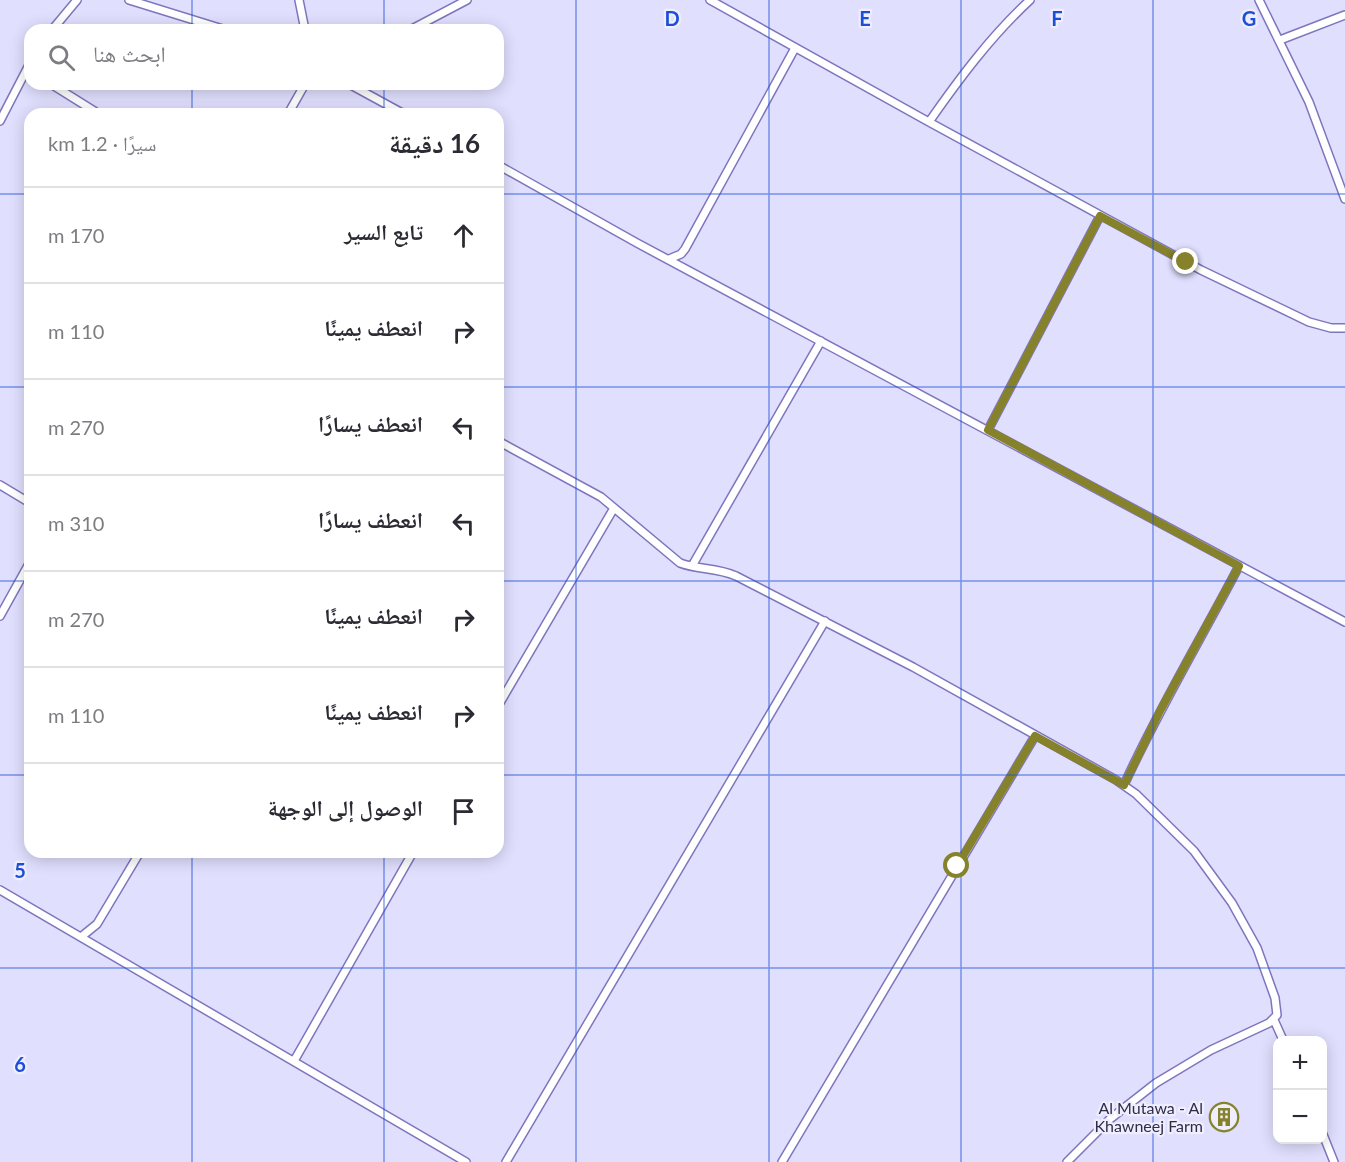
<!DOCTYPE html>
<html lang="ar">
<head>
<meta charset="utf-8">
<style>
	body { margin:0; font-family:Lato,"Noto Naskh Arabic",sans-serif; background:#f2f2f3; color:#2b2b33; direction:rtl }
	.controls { position:absolute; right:18px; bottom:18px; display:grid; overflow:hidden; border-radius:12px; box-shadow:0 3px 15px #0003 }
	.controls button { width:54px; height:54px; display:grid; place-items:center; padding:0; border:0; border-bottom:2px solid #e1e1e2; background:#fff; color:#2b2b33; font:30px sans-serif }
	.stop { position:absolute; width:18px; height:18px; margin:-14px; border:4px solid #85822b; border-radius:50%; background:#fff }
	.stop.end { background:#85822b; border-color:#fff; box-shadow:0 2px 6px #0008 }
	.list { margin:0; padding:0; list-style:none }
	h2 { display:flex; justify-content:space-between; align-items:center; height:78px; margin:0; padding:0 24px; font-size:26px }
	h2 small { font-size:20px; font-weight:400; color:#7c7c81 }
	.list li { display:grid; grid-template-columns:39px 1fr auto; gap:18px; align-items:center; box-sizing:border-box; height:96px; padding:0 24px; border-top:2px solid #e1e1e2 }
	.list b { display:block; font-size:22px; white-space:nowrap }
	.list em { font-size:20px; font-style:normal; color:#7c7c81 }
	.icon { flex:none; width:33px; height:33px; fill:none; stroke:currentColor; stroke-width:2; stroke-linecap:round; stroke-linejoin:round }
	.map { position:relative; flex:none; width:1345px; height:1162px; overflow:hidden; direction:ltr }
	.search { position:absolute; background:#fff; box-shadow:0 3px 15px #0003; left:24px; top:24px; width:480px; height:66px; display:flex; align-items:center; gap:15px; box-sizing:border-box; padding:0 21px; border-radius:18px; color:#7c7c81; font-size:22px }
	.panel { position:absolute; background:#fff; box-shadow:0 3px 15px #0003; left:24px; top:108px; width:480px; height:750px; border-radius:18px; direction:rtl }
	.map>svg:first-child { display:block }
	.lines { fill:none; stroke-linecap:round; stroke-linejoin:round }
	.minor-casing { stroke:#7e76bd; stroke-width:10 }
	.minor { stroke:#fff; stroke-width:7 }
	.route { stroke:#85822b; stroke-width:8 }
	.grid { fill:none; stroke:#1d4ed8; stroke-width:1.5; stroke-opacity:0.55 }
	.labels { text-anchor:middle; stroke-width:4.5; stroke-linejoin:round; paint-order:stroke }
	.poi-label { font-size:16px; fill:#302d4b; stroke:#eeeefd; text-anchor:end }
	.grid-label { font-size:20px; text-anchor:middle; font-weight:bold; fill:#1d4ed8; stroke:#eeeefd; stroke-width:4.5; stroke-linejoin:round; paint-order:stroke }
</style>
</head>
<body>
<div class="map">
<svg width="1345" height="1162" viewBox="0 0 1345 1162">
	<rect width="100%" height="100%" fill="#e0dffe"/>
	<g class="lines">
		<g class="minor-casing">
			<path id="minor" d="M129 0 226 30
				M299 0 305 30
				M710 0 929 122 1201 270 1309 322 1331 328H1345
				M1259 0 1309 102 1345 199
				M52 30 77 0
				M410 30 467 0
				M1280 40 1345 15
				M51 84 99 114
				M349 84 404 114
				M288 114 305 84
				M0 121 30 63
				M929 122C959 79 991 36 1030 0
				M498 165 637 243 1345 622
				M669 259 681 254 685 249 795 48
				M988 430 1100 216
				M498 441 601 497 680 563C698 570 716 567 736 576L913 667 1116 780 1136 794 1194 851 1232 903 1257 948 1275 998 1277 1015 1269 1023 1211 1050 1156 1083 1110 1119 1067 1162
				M0 485 30 503
				M692 566 821 341
				M0 616 30 562
				M498 706 614 508
				M1124 785C1158 710 1201 639 1239 566
				M0 890 466 1162
				M81 937 97 924 140 852
				M1274 1020 1283 1040
				M294 1061 413 852
				M1322 1132 1334 1162
				M506 1162 825 621
				M782 1162 1035 736"/>
		</g>
		<use href="#minor" class="minor"/>
	</g>
	<g class="lines">
		<path class="route" d="M957 866 1035 736 1124 785 1160 711 1239 566 988 430 1100 216 1186 262"/>
	</g>
	<path class="grid" d="M192 0V30M384 0V30M576 0V1162M769 0V1162M961 0V1162M1153 0V1162M192 84V114M384 84V114M0 194H30M498 194H1345M0 387H30M498 387H1345M0 581H30M498 581H1345M0 775H30M498 775H1345M192 852V1162M384 852V1162M0 968H1345"/>
	<defs>
		<g id="building-ring" transform="scale(1.5)"><circle r="9.5" fill="#eeeefd" stroke="#85822b" stroke-width="1.5"/><path d="M-4-6H4V6H1V3H-1V6H-4ZM-2.5-4.3h1.7v1.8h-1.7ZM.8-4.3h1.7v1.8H.8ZM-2.5-1h1.7V.8h-1.7ZM.8-1h1.7V.8H.8Z" fill="#85822b"/></g>
	</defs>
	<g fill-rule="evenodd">
		<use href="#building-ring" x="1224" y="1117"/>
	</g>
	<g class="labels">
		<g class="poi-label">
			<text x="1203" y="1114">Al Mutawa - Al<tspan x="1203" dy="18">Khawneej Farm</tspan></text>
		</g>
	</g>
	<g class="grid-label">
		<text x="672" y="26">D</text>
		<text x="865" y="26">E</text>
		<text x="1057" y="26">F</text>
		<text x="1249" y="26">G</text>
		<text x="20" y="878">5</text>
		<text x="20" y="1072">6</text>
	</g>
</svg>
<div class="controls">
<button>+</button>
<button>−</button>
</div>
<div class="stop" style="left:957px;top:866px"></div>
<div class="stop end" style="left:1186px;top:262px"></div>
<div class="search"><svg class="icon" aria-label="search" viewBox="0 0 24 24"><circle cx="10" cy="10" r="6"/><path d="M15 15l6 6"/></svg>ابحث هنا</div>
<section class="panel">
<h2>16 دقيقة<small>سيرًا · 1.2 km</small></h2>
<ul class="list">
<li><svg class="icon" aria-label="ahead" viewBox="0 0 24 24"><path d="M12 20V5M6 11l6-6 6 6"/></svg><div><b>تابع السير</b></div><em>170 m</em></li>
<li><svg class="icon" aria-label="right" viewBox="0 0 24 24"><path d="M7 20v-9h11M14 6l5 5-5 5"/></svg><div><b>انعطف يمينًا</b></div><em>110 m</em></li>
<li><svg class="icon" aria-label="left" viewBox="0 0 24 24"><path d="M17 20v-9H6M10 6l-5 5 5 5"/></svg><div><b>انعطف يسارًا</b></div><em>270 m</em></li>
<li><svg class="icon" aria-label="left" viewBox="0 0 24 24"><path d="M17 20v-9H6M10 6l-5 5 5 5"/></svg><div><b>انعطف يسارًا</b></div><em>310 m</em></li>
<li><svg class="icon" aria-label="right" viewBox="0 0 24 24"><path d="M7 20v-9h11M14 6l5 5-5 5"/></svg><div><b>انعطف يمينًا</b></div><em>270 m</em></li>
<li><svg class="icon" aria-label="right" viewBox="0 0 24 24"><path d="M7 20v-9h11M14 6l5 5-5 5"/></svg><div><b>انعطف يمينًا</b></div><em>110 m</em></li>
<li><svg class="icon" aria-label="arrive" viewBox="0 0 24 24"><path d="M6 21V4h12l-3 4 3 4H6"/></svg><div><b>الوصول إلى الوجهة</b></div></li>
</ul>
</section>
</div>
</body>
</html>
